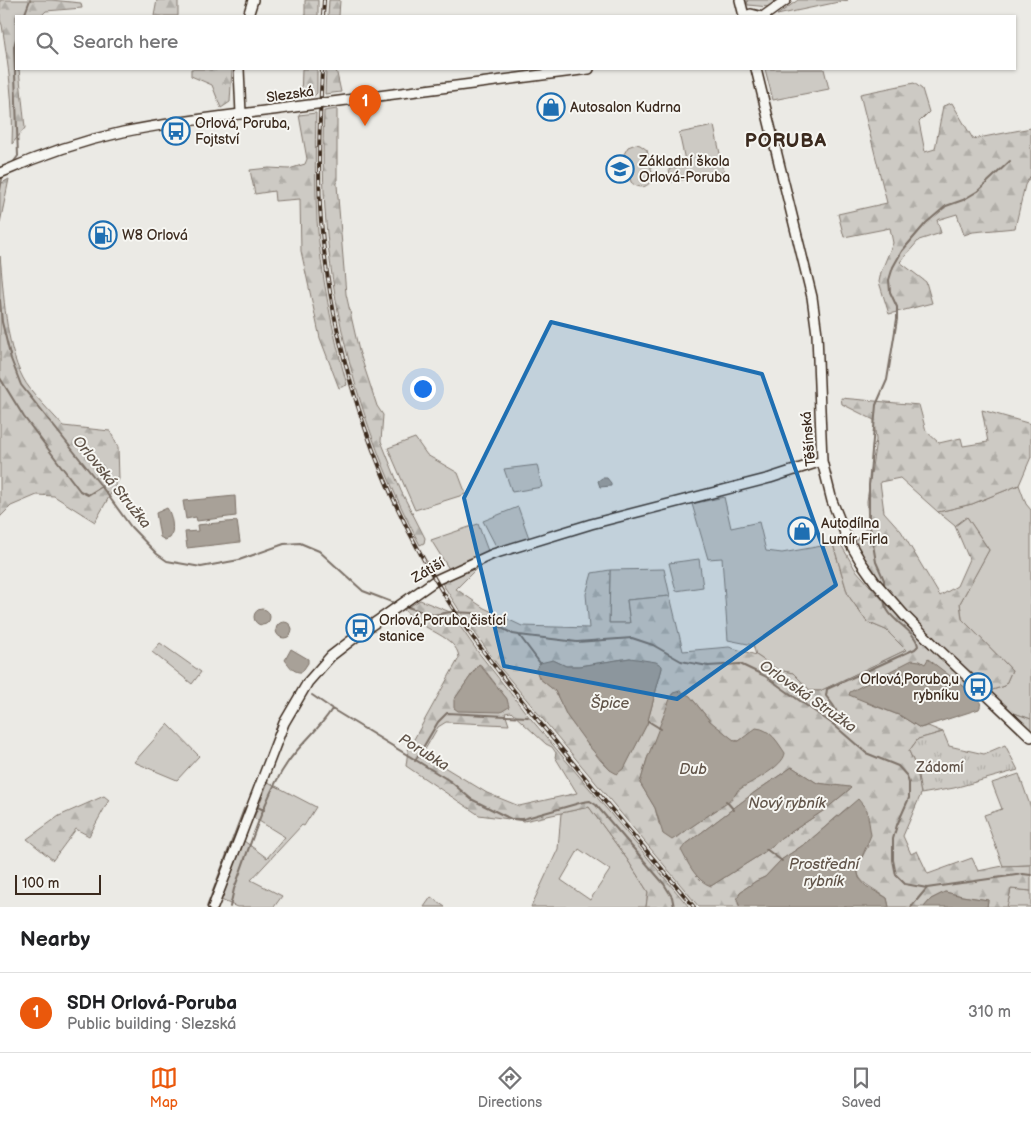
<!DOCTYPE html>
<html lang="en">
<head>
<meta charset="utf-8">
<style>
	body { margin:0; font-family:"Balsamiq Sans",sans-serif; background:#f6f6f6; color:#202124 }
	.scale { position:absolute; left:15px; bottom:12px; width:86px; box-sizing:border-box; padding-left:5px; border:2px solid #3b2a1e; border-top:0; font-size:14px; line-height:18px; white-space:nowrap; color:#3b2a1e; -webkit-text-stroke:4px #f6f6f2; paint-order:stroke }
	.you { position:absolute; left:422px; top:388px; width:18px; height:18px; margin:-12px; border:4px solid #fff; border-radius:50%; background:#1a73e8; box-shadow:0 0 0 8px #1a73e833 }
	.badge { display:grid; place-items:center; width:32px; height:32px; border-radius:50%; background:#ea580c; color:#fff; font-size:16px; font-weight:700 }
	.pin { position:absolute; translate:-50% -41px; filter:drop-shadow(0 1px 2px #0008) }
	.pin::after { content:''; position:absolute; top:26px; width:18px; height:15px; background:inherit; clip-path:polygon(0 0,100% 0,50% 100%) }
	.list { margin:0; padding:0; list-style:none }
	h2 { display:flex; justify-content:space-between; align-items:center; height:65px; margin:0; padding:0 20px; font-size:21px }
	h2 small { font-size:16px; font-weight:400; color:#757577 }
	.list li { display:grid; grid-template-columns:32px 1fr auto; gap:15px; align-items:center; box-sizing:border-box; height:80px; padding:0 20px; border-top:1px solid #e0e0e0 }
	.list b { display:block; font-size:19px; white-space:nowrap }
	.list p { margin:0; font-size:16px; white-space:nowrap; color:#757577 }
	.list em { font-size:16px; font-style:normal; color:#757577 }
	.icon { flex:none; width:28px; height:28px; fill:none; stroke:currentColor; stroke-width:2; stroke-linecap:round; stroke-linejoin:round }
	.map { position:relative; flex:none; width:1031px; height:907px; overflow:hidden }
	.search { position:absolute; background:#fff; box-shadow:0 1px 4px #0004; left:15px; right:15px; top:15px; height:55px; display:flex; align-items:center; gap:12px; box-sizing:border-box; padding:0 18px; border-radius:0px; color:#757577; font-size:19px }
	.sheet { height:145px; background:#fff }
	nav { display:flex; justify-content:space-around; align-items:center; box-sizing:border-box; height:70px; border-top:1px solid #e0e0e0; background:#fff; font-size:14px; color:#757577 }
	nav a { display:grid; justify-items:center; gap:2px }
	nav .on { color:#ea580c }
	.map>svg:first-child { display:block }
	.grass { fill:#cdcac4; stroke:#847a71; fill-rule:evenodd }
	.forest { fill:url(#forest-firs); stroke:#847a71; fill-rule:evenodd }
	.park { fill:url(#park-tufts); stroke:#847a71 }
	.water { fill:#a8a198; stroke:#7c7167 }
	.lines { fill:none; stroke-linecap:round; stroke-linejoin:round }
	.stream { stroke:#7c7167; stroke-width:2 }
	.secondary-casing { stroke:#3b2a1e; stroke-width:12 }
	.secondary { stroke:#f6f6f2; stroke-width:9 }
	.rail-casing { stroke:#3b2a1e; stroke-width:4 }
	.rail { stroke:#f6f6f2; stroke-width:2; stroke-dasharray:5.5; stroke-linecap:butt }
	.secondary-bridge-casing { stroke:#3b2a1e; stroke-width:12; stroke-linecap:butt }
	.secondary-bridge { stroke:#f6f6f2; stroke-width:9 }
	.marked { fill:#1f6fb2; fill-opacity:0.2; stroke:#1f6fb2; stroke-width:4; stroke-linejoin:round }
	.labels { text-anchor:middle; stroke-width:4; stroke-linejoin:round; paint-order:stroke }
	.street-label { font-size:14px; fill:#3b2a1e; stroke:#f6f6f2 }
	.poi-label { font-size:14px; fill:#3b2a1e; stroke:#f6f6f2; text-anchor:start }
	.park-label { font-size:14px; fill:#605248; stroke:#f6f6f2 }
	.water-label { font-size:15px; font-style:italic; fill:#615449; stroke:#f6f6f2 }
	.district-label { font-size:19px; font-weight:bold; letter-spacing:1px; fill:#3b2a1e; stroke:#f6f6f2 }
</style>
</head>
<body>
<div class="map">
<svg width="1031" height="907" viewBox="0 0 1031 907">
	<defs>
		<pattern id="forest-firs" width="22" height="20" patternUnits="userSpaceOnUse" patternTransform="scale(1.25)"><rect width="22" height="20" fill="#cdcac4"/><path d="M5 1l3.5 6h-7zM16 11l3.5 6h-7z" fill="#b1aea8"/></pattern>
		<pattern id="park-tufts" width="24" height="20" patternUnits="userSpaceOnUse" patternTransform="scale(1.25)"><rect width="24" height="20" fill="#cdcac4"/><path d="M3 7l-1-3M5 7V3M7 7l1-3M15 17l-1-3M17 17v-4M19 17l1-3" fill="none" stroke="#b1aea8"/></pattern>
	</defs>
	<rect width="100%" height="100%" fill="#ebeae5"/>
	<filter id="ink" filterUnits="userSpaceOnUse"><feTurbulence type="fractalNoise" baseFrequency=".02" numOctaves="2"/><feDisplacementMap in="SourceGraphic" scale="10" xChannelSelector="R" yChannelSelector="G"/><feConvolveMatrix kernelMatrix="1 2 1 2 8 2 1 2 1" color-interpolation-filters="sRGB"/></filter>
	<g filter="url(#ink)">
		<path class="grass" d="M747 0H777L769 7 748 5Z
			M798 0H848L777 15Z
			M765 69H824L829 89 773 100Z
			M714 126 724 172 671 182 669 169 686 165 679 133Z
			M636 144 640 145 647 150 653 177C649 188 639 190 631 182L624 154 628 147Z
			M415 438 427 455 458 473 466 494 415 510 388 448Z
			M537 465 542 487 512 492 504 469Z
			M1019 485 1026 504 1031 510V719L1014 713 989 691 1005 686 1012 670 962 619 960 603 989 550 967 517 955 526 938 512 972 504Z
			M724 497 731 528 759 522 766 551 782 553 833 544 848 595 867 622 886 630 906 650 820 691H811L793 673 778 670 756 655 753 645 728 640 722 558 708 559 692 504Z
			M518 507 529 538 497 548 483 521Z
			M478 524 488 551 449 569 431 540Z
			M699 559 703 587 676 591 669 563Z
			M664 569 670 596 627 600 630 623H609L610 570Z
			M160 643 201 672 192 684 152 652Z
			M168 724 199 756 177 780 134 762Z
			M1019 774 1031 808V865L1003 866 984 815 1002 809 992 783Z
			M268 782 316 807 304 826 302 825 251 880 282 896 274 907H237L221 900 244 841 267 858 285 837 254 818Z
			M589 807 627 859 648 892 646 907H531L558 849 561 813ZM579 849 610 870 590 900 561 880Z
			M1011 889 1031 891V907H1007Z
			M431 897 445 907H424Z"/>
		<path class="forest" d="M0 0H51L81 3 82 8 46 11 41 16H16V69H19L25 128 12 144C14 104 8 64 2 25L0 20Z
			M157 0H178V16H154Z
			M305 0H318V16H305Z
			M329 0H340L339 16H328Z
			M191 69H232L230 102 221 108 212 85 191 76Z
			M302 69H317V93L314 96 301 98Z
			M326 69H336L341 92 325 94Z
			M914 83 922 89 929 112 919 122 925 152 935 149 943 106 952 103 973 139 1031 128V175L1025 185 1015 228 973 232 964 235 957 214 937 220 941 233 919 240 900 262 926 282 932 303 889 314 879 282 881 272 893 243 890 228 844 237 838 214 887 203 860 94Z
			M337 109V185L346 294 359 351 377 406 383 415 381 441 401 491 425 538 424 543 420 545C349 411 317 262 324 111Z
			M316 113C315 148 315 184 317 220 321 275 332 331 347 385L339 388 320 338 301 251 300 199 275 201 274 191 255 194 250 170 269 168 289 169 305 164 307 159 299 115Z
			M9 179 0 223V184Z
			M0 256C4 294 5 344 23 378 30 392 52 413 63 426L110 431 118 447 119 479 95 522 54 496 37 495 11 506 0 517Z
			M841 398 919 405 926 431 939 443 961 438 963 446 988 442 982 410 1031 424V457L1019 485 972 504 938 512 900 478 880 482 884 512 901 531 940 596 957 586 969 559 955 526 967 517 989 550 960 603 962 619 1012 670 1005 686 989 691 909 613 875 576 853 544 868 526 867 501 876 440 874 420 842 404Z
			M836 536 855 569 877 594 907 626 977 693 976 696 952 677 925 664 867 703 901 716 920 728 928 726 943 732 918 739 909 751 917 769 921 794 903 836 911 854 917 851 928 874 972 858 978 871 1003 866 1031 865V891L1011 889 1007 907H987L988 900 962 896 945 892 931 899 924 907H889L887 898C860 879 848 881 868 846L848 807 809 841 781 860 765 877 756 881 740 892 738 904 740 907H699L497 664 463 616 442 583 483 562 456 589 484 608 522 626 589 628 586 594 592 573 610 570 609 623H630L627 600 670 596 683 651 729 647 756 655 778 670 793 673 811 691H820L906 650 886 630 867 622 848 595 833 544ZM630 658 662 668 647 724 625 766 610 770 600 760 567 716 555 691 539 678 553 660 566 666H579ZM694 701C704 713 722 739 739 741L745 737 746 785C737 790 734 798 726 804 709 815 692 825 677 838L659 824 655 808 640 783 647 759 665 715ZM792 767 817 783 851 788 826 809 782 838 763 853 711 886 685 845 755 792Z
			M420 600 450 612 478 652 526 713 689 907H646L648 892 627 859 589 807 524 821 479 815 406 766 408 750 459 658C458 641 436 634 423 625 416 621 410 615 404 610ZM479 664 481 665 507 699 454 700ZM511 712 546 744 552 747 556 753 555 757 577 793 519 806 487 793 426 756 423 753 438 727 446 722 509 725 505 713Z
			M1014 713 1031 719V730Z
			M104 796 109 800 89 836 76 829 53 860 27 839 59 816Z"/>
		<path class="park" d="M943 732 949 746 984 754 1005 745 1018 770 954 788 921 794 917 769 909 751 918 739Z"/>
		<path class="water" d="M602 478H607L611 483V486L600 487 598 481Z
			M235 496 236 516 197 521 196 517 186 519 183 501Z
			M167 508C172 514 175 532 170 538L165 540 160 537 156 513Z
			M237 521 240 542 187 548 185 532 198 531 197 525Z
			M254 617a8 8 0 1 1 16 0a8 8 0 1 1-16 0Z
			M276 630a8 8 0 1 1 16 0a8 8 0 1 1-16 0Z
			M291 649 308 659V663L302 672C293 673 290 666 285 660Z
			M630 658 656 662 662 666V668L647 724 625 767 617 774 610 770 588 745 567 716 555 691 539 678 536 669 540 663 553 660 566 666H579Z
			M928 659 976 696C980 701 982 704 979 709L920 728 901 716 849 695 850 692 912 660 920 661 925 664Z
			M479 664 507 699 509 707 501 712 458 711 454 708V700Z
			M680 691 690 696 710 721 735 741H739L756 728C771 729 778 743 785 753 784 767 749 783 738 790L735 795 725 804 672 840 663 834 655 808 640 783 647 759 670 699 673 693Z
			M792 767 817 783 850 787 851 788 826 809 782 838 763 853 711 886C696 881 688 863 681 850L685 845 755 792Z
			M858 799 867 810 871 835 857 869 859 878 866 886 887 898 889 907H740L737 900 740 892 756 881 765 877 781 860 809 841Z
			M945 892 962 896 988 900 987 907H924L931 899Z"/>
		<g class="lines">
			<path class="stream" d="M24 16 30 0
				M12 164 18 156 14 47 16 39
				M0 190 2 178 5 174
				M0 300 2 322 11 359 21 385 102 487 131 527 157 554 167 561 201 567 239 560 284 544 300 543 319 551 363 591 397 604
				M0 378 24 417 80 491 88 495 101 487
				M884 588V580L876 562 869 521V485L876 405 887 380 897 319V307L890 292 889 280 893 267 902 251 926 223 946 206 963 200 978 191 1010 161
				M404 606 433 615 451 612 473 613 513 634 519 635 577 642 632 638 653 645 681 661 708 666 740 664 765 676 834 725 866 753 898 766 907 776 909 783V798L897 825 893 839V860L896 875 905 884 927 888 1023 874 1031 875
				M519 635 540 663
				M312 695 331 708
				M648 721 661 729
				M834 725C841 711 834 707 826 696L827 689 915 649 918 646C915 628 884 620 884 598
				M415 761 438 722 447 713 528 717
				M726 801 734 810
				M255 806 264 810
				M766 849 782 861
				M207 907 244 809 249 803
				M230 907 234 889C249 850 264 796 288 762 301 743 319 730 332 709L450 781 471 799 511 819H523L583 802 590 801 596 805 664 884 672 897 674 907
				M911 907 927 888"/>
			<g class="secondary-casing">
				<path id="secondary" d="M740 0 744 16
					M248 16 253 0
					M746 16 751 14 759 16
					M764 16 786 0
					M239 69 241 114
					M756 69 812 297 817 334 822 461 832 501 847 538 861 562 875 582 905 616 934 645 1031 737
					M347 100 589 69
					M0 173C40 155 81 141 123 132 180 120 237 115 294 107
					M213 907 284 723 308 682 331 656 366 629 436 580 493 554 591 524 770 478 822 461"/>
			</g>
			<use href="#secondary" class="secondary"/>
			<g class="rail-casing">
				<path id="rail" d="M323 16 324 0
					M322 69C320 119 317 171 321 221 333 363 381 500 459 618 487 659 519 697 550 735 597 793 646 850 694 907"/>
			</g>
			<use href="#rail" class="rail"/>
			<g class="secondary-bridge-casing">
				<path id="secondary-bridge" d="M294 107 347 100"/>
			</g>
			<use href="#secondary-bridge" class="secondary-bridge"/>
		</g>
	</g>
	<path class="marked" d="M551 322 762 374 836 585 677 699 504 666 464 498Z"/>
	<defs>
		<g id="shop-ring" transform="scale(1.4375)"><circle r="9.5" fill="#f6f6f2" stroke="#1f6fb2" stroke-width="1.5"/><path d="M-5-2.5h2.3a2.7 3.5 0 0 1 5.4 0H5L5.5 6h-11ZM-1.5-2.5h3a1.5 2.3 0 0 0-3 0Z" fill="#1f6fb2"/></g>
		<g id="bus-ring" transform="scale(1.4375)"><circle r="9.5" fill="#f6f6f2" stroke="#1f6fb2" stroke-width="1.5"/><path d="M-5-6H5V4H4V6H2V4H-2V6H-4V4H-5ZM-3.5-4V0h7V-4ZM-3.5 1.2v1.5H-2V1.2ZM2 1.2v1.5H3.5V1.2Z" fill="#1f6fb2"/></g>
		<g id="school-ring" transform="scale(1.4375)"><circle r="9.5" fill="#f6f6f2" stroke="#1f6fb2" stroke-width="1.5"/><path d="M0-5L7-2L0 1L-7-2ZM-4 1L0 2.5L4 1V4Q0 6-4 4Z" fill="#1f6fb2"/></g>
		<g id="fuel-ring" transform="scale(1.4375)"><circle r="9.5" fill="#f6f6f2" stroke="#1f6fb2" stroke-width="1.5"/><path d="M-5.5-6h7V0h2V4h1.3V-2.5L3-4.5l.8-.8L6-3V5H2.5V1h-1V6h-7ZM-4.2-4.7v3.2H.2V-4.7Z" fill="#1f6fb2"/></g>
	</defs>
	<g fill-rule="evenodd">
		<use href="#shop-ring" x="551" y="107"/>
		<use href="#bus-ring" x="176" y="131"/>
		<use href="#school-ring" x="620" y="169"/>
		<use href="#fuel-ring" x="103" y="235"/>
		<use href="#shop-ring" x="802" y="531"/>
		<use href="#bus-ring" x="360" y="628"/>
		<use href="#bus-ring" x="978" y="687"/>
	</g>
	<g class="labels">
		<g class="street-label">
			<text transform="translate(290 94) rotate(-8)" y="5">Slezská</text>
			<text transform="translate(808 439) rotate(-95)" y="5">Těšínská</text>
			<text transform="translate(428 570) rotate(-30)" y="5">Zátiší</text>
		</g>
		<g class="poi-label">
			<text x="570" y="112">Autosalon Kudrna</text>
			<text x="195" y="128">Orlová, Poruba,<tspan x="195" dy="16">Fojtství</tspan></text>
			<text x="639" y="166">Základní škola<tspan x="639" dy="16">Orlová-Poruba</tspan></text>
			<text x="122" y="240">W8 Orlová</text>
			<text x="821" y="528">Autodílna<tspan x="821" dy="16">Lumír Firla</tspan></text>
			<text x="379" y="625">Orlová,Poruba,čistící<tspan x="379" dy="16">stanice</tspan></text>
			<text x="959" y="684" text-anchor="end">Orlová,Poruba,u<tspan x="959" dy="16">rybníku</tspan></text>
		</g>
		<g class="park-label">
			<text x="940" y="772">Zádomí</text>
		</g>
		<g class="water-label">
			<text transform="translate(112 482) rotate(51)" y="5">Orlovská Stružka</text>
			<text transform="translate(808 696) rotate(35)" y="5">Orlovská Stružka</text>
			<text x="610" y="708">Špice</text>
			<text transform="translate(424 752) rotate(32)" y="5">Porubka</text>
			<text x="693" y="774">Dub</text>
			<text x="787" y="808">Nový rybník</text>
			<text x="824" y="869">Prostřední<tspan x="824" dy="17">rybník</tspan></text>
		</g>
		<g class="district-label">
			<text x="786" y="147">PORUBA</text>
		</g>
	</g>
</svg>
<div class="scale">100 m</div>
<div class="you"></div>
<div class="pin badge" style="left:365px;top:126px">1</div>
<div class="search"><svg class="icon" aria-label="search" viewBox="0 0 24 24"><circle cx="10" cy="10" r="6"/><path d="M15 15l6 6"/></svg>Search here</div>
</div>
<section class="sheet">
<h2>Nearby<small></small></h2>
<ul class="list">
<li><span class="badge">1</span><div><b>SDH Orlová-Poruba</b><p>Public building · Slezská</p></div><em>310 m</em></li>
</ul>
</section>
<nav>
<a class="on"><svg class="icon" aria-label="map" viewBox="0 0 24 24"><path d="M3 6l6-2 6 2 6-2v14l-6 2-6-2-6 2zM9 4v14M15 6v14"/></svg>Map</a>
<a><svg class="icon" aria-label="directions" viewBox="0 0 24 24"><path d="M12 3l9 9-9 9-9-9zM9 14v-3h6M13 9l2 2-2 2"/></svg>Directions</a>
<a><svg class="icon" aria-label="saved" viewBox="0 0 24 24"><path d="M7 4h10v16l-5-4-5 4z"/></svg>Saved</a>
</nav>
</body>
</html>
